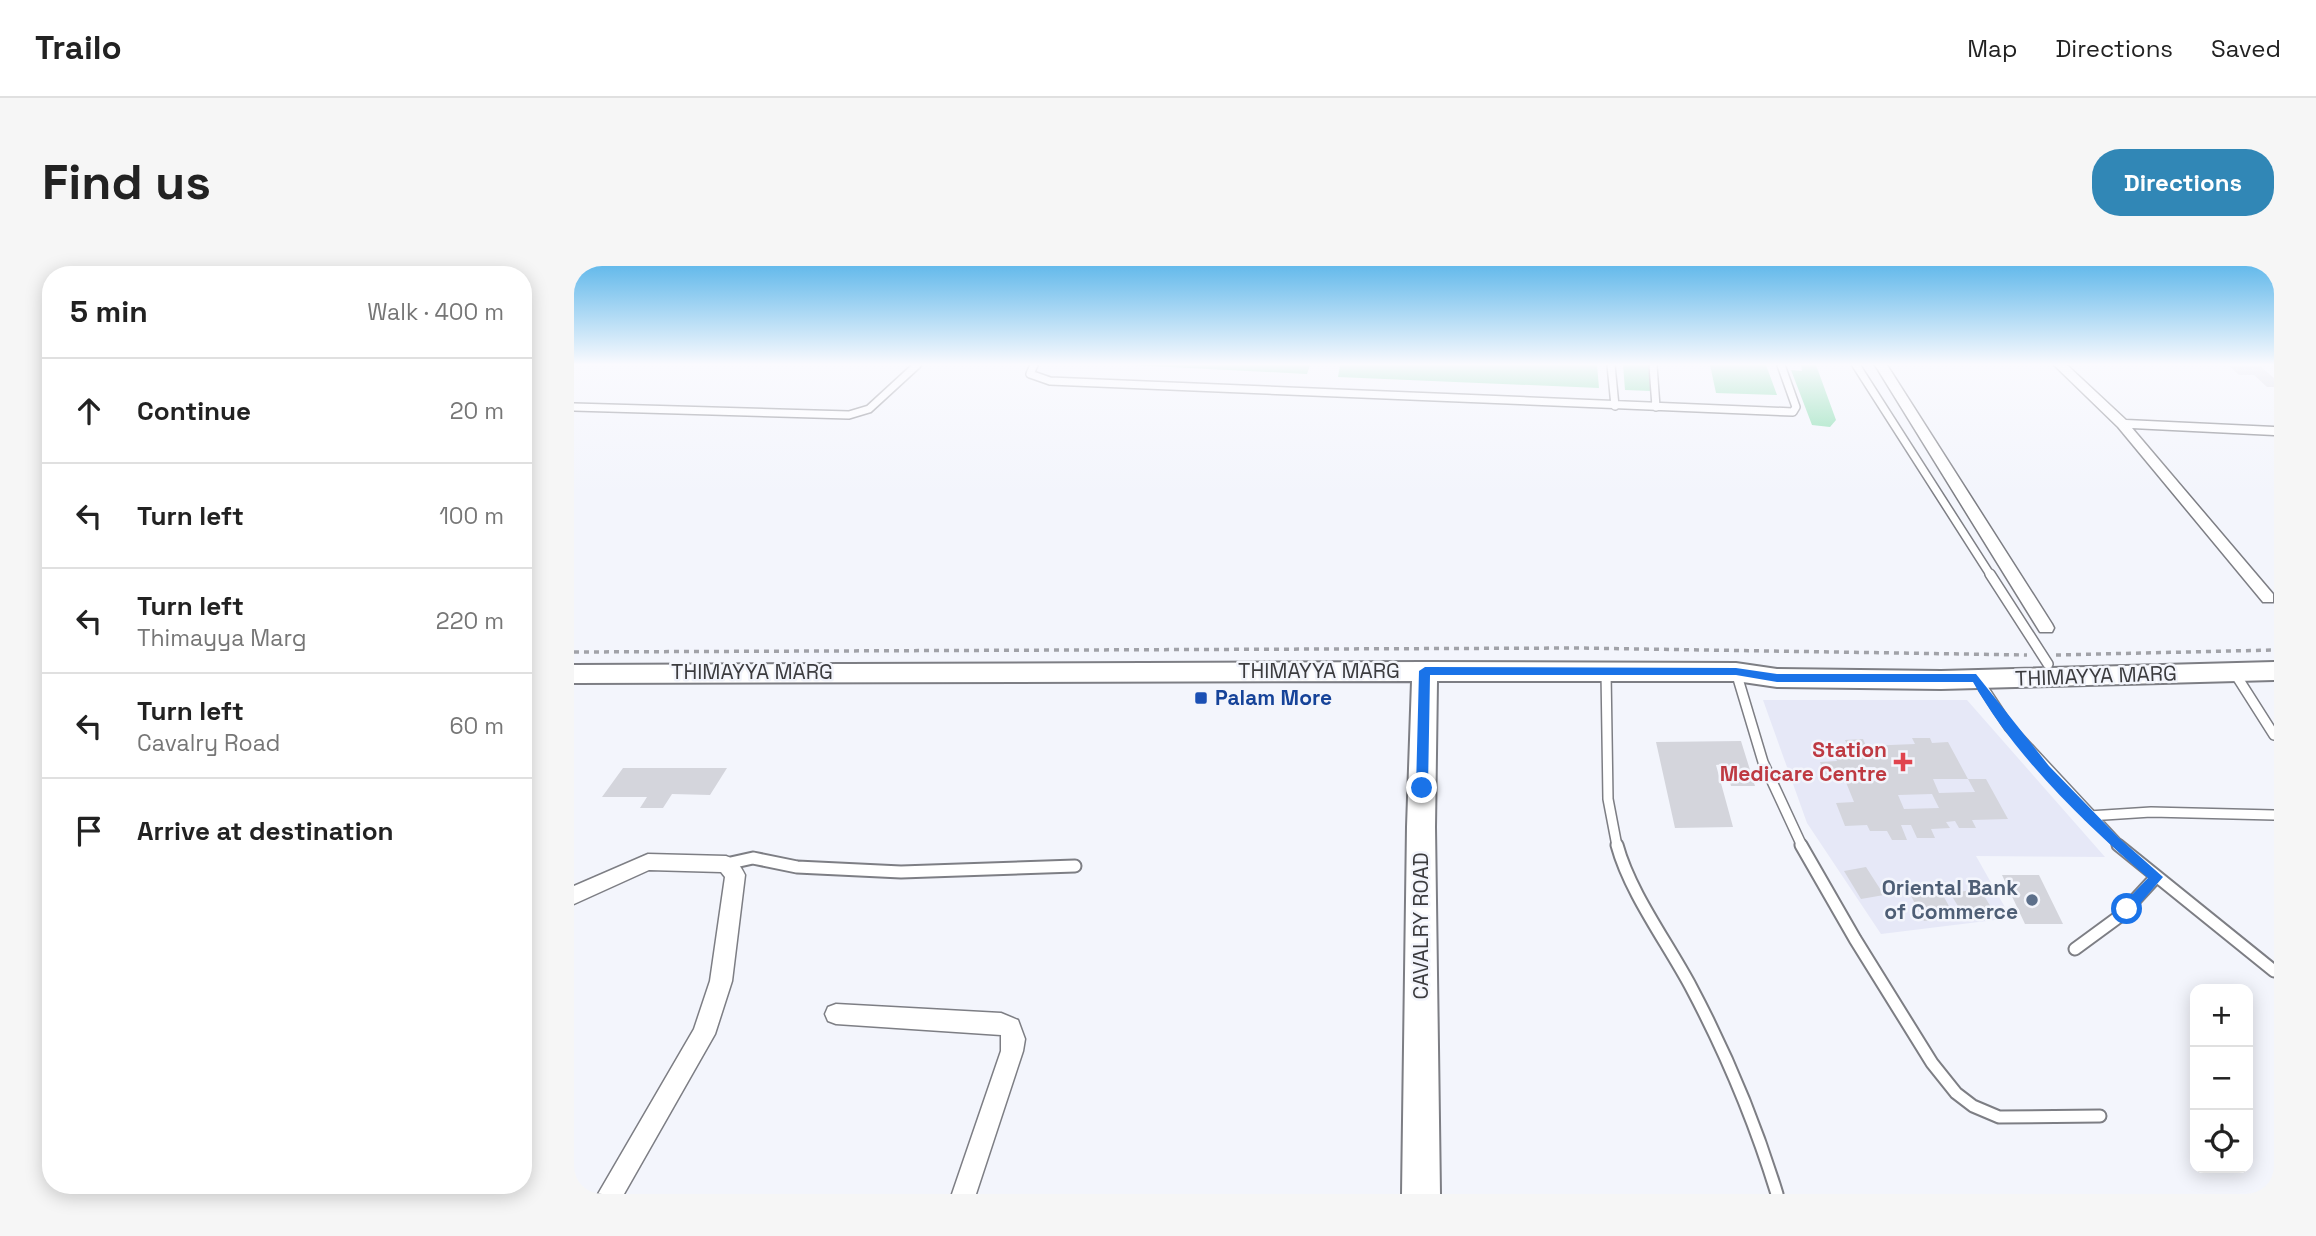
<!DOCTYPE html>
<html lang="en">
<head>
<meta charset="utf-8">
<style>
	body { margin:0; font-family:"Space Grotesk",sans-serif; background:#f6f6f6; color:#222 }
	.controls { position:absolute; right:21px; bottom:21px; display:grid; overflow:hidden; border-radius:14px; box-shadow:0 4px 18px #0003 }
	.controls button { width:63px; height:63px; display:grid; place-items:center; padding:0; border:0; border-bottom:2px solid #e0e0e0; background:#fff; color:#222; font:35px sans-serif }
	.stop { position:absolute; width:21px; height:21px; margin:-16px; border:5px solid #1a73e8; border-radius:50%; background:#fff }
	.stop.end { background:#1a73e8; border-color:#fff; box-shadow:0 2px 7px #0008 }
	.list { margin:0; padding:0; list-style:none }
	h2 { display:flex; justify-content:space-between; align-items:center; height:91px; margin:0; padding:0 28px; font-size:30px }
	h2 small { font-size:23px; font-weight:400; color:#767676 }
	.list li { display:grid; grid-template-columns:46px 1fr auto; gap:21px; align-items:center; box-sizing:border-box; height:105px; padding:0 28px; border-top:2px solid #e0e0e0 }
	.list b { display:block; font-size:26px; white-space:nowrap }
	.list p { margin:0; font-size:23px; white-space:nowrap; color:#767676 }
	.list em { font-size:23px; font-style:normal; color:#767676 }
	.icon { flex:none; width:38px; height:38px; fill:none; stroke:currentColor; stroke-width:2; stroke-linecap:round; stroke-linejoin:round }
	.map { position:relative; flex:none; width:1700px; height:928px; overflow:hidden; border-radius:28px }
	header { display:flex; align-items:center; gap:42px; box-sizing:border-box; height:98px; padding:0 35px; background:#fff; border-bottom:2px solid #e0e0e0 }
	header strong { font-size:33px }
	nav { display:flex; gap:38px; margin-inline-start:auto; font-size:24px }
	.intro { display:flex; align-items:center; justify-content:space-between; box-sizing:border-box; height:168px; padding:0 42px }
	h1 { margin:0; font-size:49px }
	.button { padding:18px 32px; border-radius:28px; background:#3187b6; color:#fff; font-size:24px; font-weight:700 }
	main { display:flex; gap:42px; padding:0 42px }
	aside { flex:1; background:#fff; border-radius:28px; box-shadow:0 4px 18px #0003 }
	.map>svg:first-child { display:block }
	.built { fill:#e6e8f7 }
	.green { fill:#7bdaa6 }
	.building { fill:#d4d5dc; fill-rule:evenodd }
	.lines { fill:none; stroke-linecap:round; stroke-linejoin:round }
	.lane-far2-casing { stroke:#7d7e84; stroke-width:10 }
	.lane-far1-casing { stroke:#7d7e84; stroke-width:12 }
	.lane-casing { stroke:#7d7e84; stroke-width:15 }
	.street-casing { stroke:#7d7e84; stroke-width:3 }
	.secondary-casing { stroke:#7d7e84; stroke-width:4 }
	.path { stroke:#a1a2a8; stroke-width:3.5; stroke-dasharray:5 5; stroke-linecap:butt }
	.lane-far2 { stroke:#fff; stroke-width:7 }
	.lane-far1 { stroke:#fff; stroke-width:9 }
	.lane { stroke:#fff; stroke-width:11 }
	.street { fill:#fff; fill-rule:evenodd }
	.secondary { fill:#fff; fill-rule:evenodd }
	.route { fill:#1a73e8 }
	.transit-dot { fill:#1a4fb4; stroke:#f3f5fc; stroke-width:2.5 }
	.health-dot { fill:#e0444e; stroke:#f3f5fc; stroke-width:2.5 }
	.service-dot { fill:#5c6f8a; stroke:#f3f5fc; stroke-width:2.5 }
	.labels { text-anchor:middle; stroke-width:5; stroke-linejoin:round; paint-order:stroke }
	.street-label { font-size:21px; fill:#3b3b3e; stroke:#f3f5fc }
	.transit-label { font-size:21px; font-weight:bold; fill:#164399; stroke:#f3f5fc; text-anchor:start }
	.health-label { font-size:21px; font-weight:bold; fill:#be3a42; stroke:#f3f5fc; text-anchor:end }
	.service-label { font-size:21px; font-weight:bold; fill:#4e5e75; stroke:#f3f5fc; text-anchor:end }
</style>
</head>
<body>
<header>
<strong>Trailo</strong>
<nav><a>Map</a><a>Directions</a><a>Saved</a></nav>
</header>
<div class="intro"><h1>Find us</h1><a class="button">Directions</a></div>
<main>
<aside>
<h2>5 min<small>Walk · 400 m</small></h2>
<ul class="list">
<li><svg class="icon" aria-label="ahead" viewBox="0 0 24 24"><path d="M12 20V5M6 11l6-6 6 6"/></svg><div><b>Continue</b></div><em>20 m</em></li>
<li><svg class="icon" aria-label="left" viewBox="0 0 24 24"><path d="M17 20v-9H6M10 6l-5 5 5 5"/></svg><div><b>Turn left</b></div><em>100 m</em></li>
<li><svg class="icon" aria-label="left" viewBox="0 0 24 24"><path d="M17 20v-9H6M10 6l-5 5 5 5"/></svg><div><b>Turn left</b><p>Thimayya Marg</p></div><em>220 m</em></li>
<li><svg class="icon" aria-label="left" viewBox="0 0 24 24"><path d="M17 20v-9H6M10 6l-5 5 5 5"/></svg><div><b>Turn left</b><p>Cavalry Road</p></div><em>60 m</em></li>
<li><svg class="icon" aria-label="arrive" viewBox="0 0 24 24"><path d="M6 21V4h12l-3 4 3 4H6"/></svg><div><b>Arrive at destination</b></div></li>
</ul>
</aside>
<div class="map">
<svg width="1700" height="928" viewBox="0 0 1700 928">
	<rect width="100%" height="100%" fill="#f3f5fc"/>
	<path class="built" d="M1189 434H1393L1531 591 1402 590 1437 652 1307 668 1233 557Z"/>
	<path class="green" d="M556 99H736L733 108Z
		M766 99H1023L1025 122 764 111Z
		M1049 99H1074L1077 125 1051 124Z
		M1136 99H1192L1203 129 1142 127Z
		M1227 99H1242L1262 154 1256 161 1238 159 1217 104 1228 105Z"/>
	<path class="building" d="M1655 100H1686L1700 112V121H1693L1680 109H1665Z
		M1338 472H1356L1358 477 1374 476 1394 513H1412L1434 553 1398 554 1402 562H1385L1381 555 1372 556 1376 562 1357 563 1361 572H1343L1337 559H1327L1333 574H1318L1313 565H1296L1293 559 1271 560 1262 537 1280 536 1269 509 1251 510 1246 496 1263 495 1256 479 1273 478 1271 474 1289 473 1292 480 1341 478ZM1286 501H1301L1306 515H1292ZM1359 513H1394L1401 526 1365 527ZM1358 528 1365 542 1330 543 1324 529Z
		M1167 475 1181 520H1157L1151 498 1142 499 1159 561 1101 562 1082 476Z
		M49 502H153L136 529 98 528 89 542H66L73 531H28Z
		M1292 601 1310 629 1287 633 1270 605Z
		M1428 609H1465L1489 658H1451Z
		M1365 622 1381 651 1350 655 1335 626Z
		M1406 623 1423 651 1393 655 1376 627Z"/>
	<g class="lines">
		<g class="lane-far2-casing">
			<path id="lane-far2" d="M460 99 456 108 476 115 1219 146 1222 141 1207 99
				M1037 99 1041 140
				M1079 99 1082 141
				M1282 99 1417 310
				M0 141 275 149 295 143 343 99"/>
		</g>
		<g class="lane-far1-casing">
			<path id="lane-far1" d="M1416 308 1474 398
				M1032 406 1034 533 1043 580
				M1162 406 1189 496 1228 580
				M1660 406 1700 469
				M1404 414 1435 461 1546 580
				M1515 550 1577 546 1700 549"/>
		</g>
		<g class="lane-casing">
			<path id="lane" d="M1043 579C1056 627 1093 676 1117 721 1152 787 1181 856 1203 928
				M1227 579 1281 673 1358 797 1382 827 1399 840 1425 851 1526 850
				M1544 579 1700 705
				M152 598 179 592 223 601 327 606 501 600
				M1501 683 1546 650 1582 611"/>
		</g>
		<g class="street-casing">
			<path id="street" d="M1301 99H1313L1478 358 1480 362 1478 366H1466Z
				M1480 99H1493L1552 154 1700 161V169L1558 162 1699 328V336H1689L1544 161Z
				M74 588 152 590C161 593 167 600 171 609L158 715 141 768 50 928H24L120 763 136 715 151 611 147 606 75 604 0 638V620Z
				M262 738 427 747 444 754 451 773 449 785 402 928H378L427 785V769L262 758 254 755 251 748 254 741Z"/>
		</g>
		<g class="secondary-casing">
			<path id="secondary" d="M851 396 1162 397 1203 403 1367 405 1700 396V414L1367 423 1203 421 1162 415H863L861 561 866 928H828L833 561 838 415 0 417V399Z"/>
		</g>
		<path class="path" d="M0 386 1002 382 1453 389
			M1482 389 1700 384"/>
		<use href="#lane-far2" class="lane-far2"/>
		<use href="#lane-far1" class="lane-far1"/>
		<use href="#lane" class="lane"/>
		<use href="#street" class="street"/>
		<use href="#secondary" class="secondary"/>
	</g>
	<linearGradient id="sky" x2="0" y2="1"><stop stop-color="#65baeb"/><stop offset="0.43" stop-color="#fafafe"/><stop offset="1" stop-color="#fafafe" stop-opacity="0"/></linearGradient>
	<rect width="1700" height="229" fill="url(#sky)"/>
	<path class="route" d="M851 401 1162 402 1203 408H1402L1475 500 1545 572 1589 611 1558 647H1549V638L1574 612C1511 558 1439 488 1399 416H1203L1162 409H856L854 522 848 527 842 522 845 405Z"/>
	<rect class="transit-dot" x="620" y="425" width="14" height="14" rx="3.5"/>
	<path class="health-dot" d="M1325.5 485.5h7v7h7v7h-7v7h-7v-7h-7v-7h7z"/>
	<circle class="service-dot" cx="1458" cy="634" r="7"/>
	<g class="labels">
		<g class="street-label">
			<text x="745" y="412">THIMAYYA MARG</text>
			<text x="178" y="413">THIMAYYA MARG</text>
			<text transform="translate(1522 410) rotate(-2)" y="7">THIMAYYA MARG</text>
			<text transform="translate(847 660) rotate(-90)" y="7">CAVALRY ROAD</text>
		</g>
		<g class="transit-label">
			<text x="641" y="439">Palam More</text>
		</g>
		<g class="health-label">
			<text x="1313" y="491">Station<tspan x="1313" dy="24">Medicare Centre</tspan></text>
		</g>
		<g class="service-label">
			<text x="1444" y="629">Oriental Bank<tspan x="1444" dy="24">of Commerce</tspan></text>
		</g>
	</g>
</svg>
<div class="controls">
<button>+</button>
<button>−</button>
<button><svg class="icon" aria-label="locate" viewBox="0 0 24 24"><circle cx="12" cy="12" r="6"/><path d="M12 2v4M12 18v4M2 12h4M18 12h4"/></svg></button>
</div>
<div class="stop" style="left:1553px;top:643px"></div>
<div class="stop end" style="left:848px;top:522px"></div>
</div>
</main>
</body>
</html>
